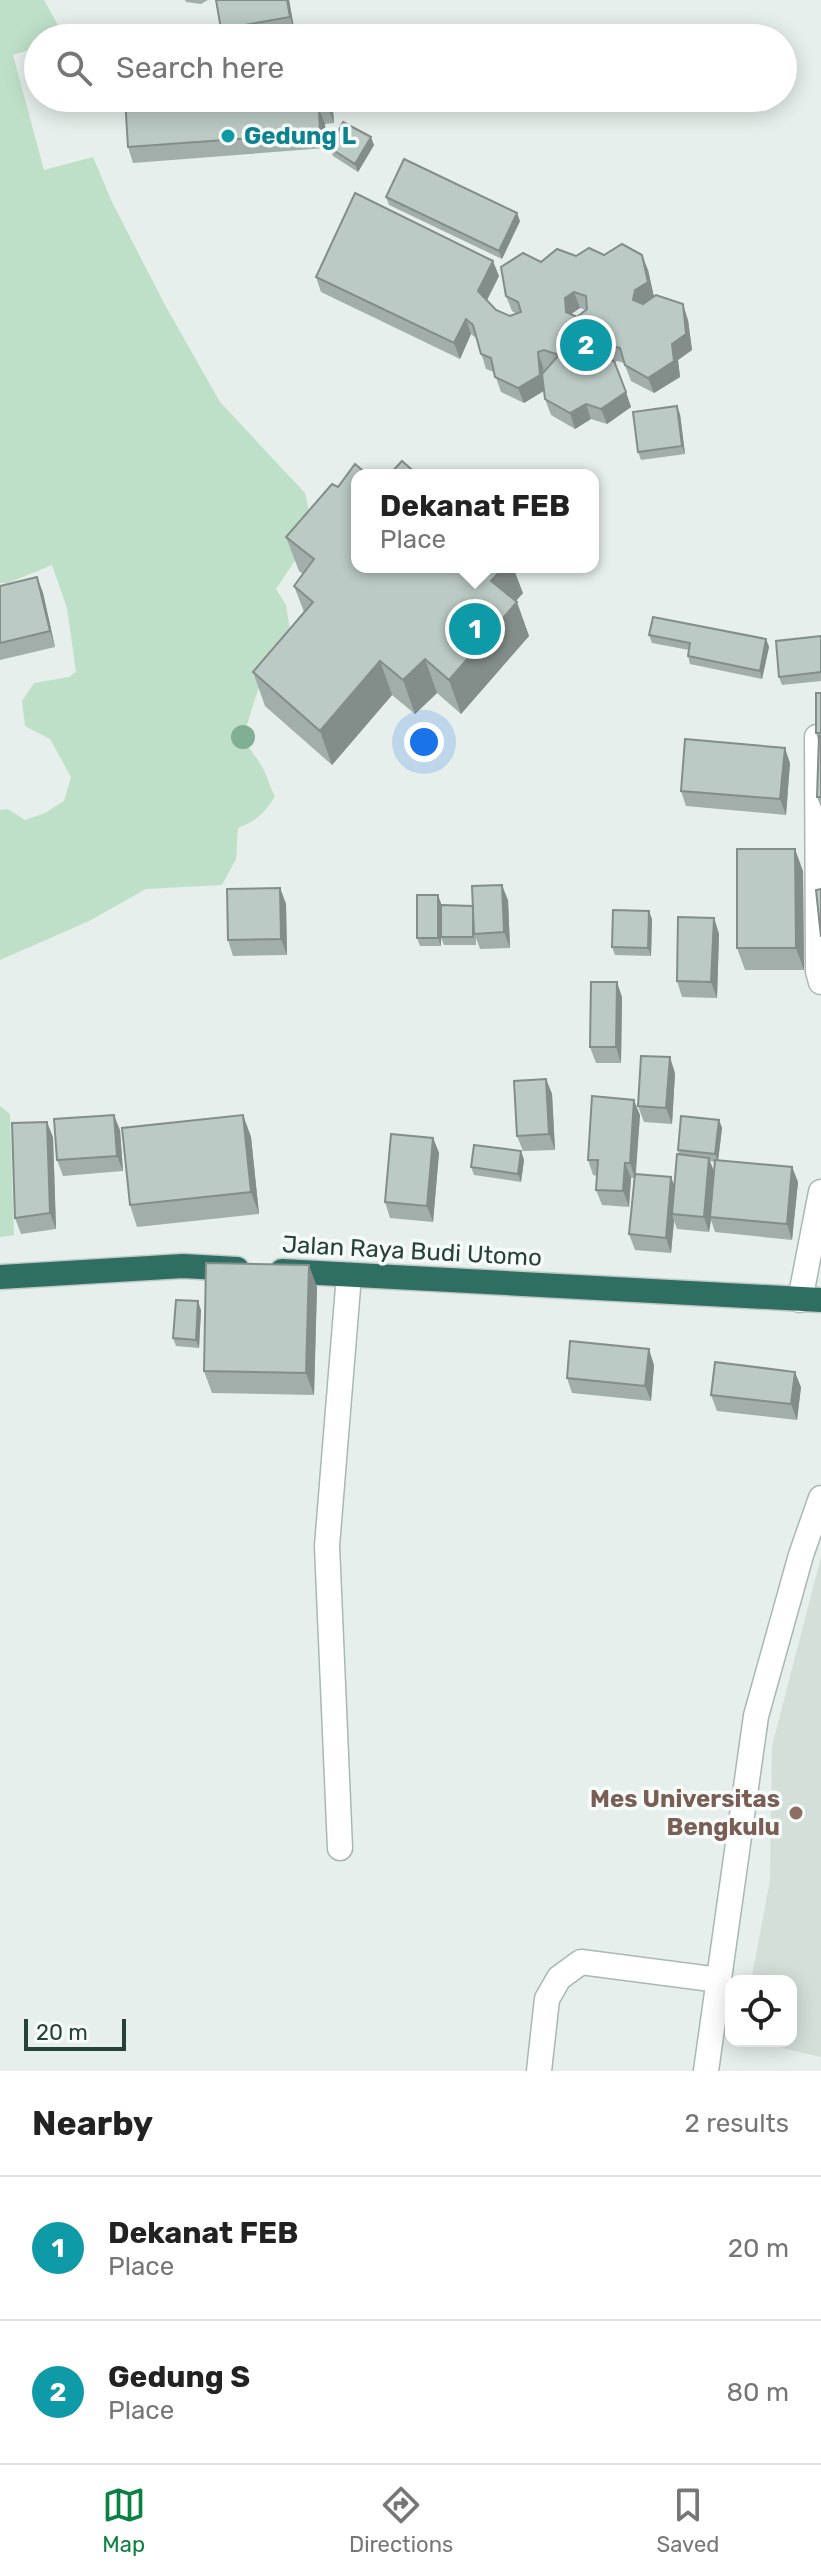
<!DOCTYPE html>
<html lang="en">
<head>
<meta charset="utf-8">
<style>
	body { margin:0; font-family:Rubik,sans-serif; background:#f6f6f6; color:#222 }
	.controls { position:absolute; right:24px; bottom:24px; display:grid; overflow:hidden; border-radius:16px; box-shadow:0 4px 20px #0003 }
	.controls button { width:72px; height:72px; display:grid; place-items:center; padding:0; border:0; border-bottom:2px solid #e0e0e0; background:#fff; color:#222; font:40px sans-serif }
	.scale { position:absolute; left:24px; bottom:20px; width:102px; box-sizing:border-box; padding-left:8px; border:4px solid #24423a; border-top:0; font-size:22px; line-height:28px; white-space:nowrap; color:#24423a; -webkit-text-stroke:6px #f7fbf9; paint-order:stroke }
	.you { position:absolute; left:424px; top:742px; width:28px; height:28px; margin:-20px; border:6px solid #fff; border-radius:50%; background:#1a73e8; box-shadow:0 0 0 12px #1a73e833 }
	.badge { display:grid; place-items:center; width:52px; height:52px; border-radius:50%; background:#0b8043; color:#fff; font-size:26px; font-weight:700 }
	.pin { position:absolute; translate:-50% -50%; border:4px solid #fff; box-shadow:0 2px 8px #0006 }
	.popup { position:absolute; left:351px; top:469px; width:248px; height:104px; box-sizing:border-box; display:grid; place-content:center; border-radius:16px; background:#fff; filter:drop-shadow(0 2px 6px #0005); font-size:26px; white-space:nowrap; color:#767676 }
	.popup b { font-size:30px; color:#222 }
	.popup::after { content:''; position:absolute; left:50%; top:100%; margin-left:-16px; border:16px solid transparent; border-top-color:#fff }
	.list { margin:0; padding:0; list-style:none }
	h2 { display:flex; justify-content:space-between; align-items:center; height:104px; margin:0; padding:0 32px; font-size:34px }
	h2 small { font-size:26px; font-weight:400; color:#767676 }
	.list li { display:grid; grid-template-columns:52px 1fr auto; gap:24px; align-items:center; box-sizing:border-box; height:144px; padding:0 32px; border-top:2px solid #e0e0e0 }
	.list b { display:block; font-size:30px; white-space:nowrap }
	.list p { margin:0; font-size:26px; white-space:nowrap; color:#767676 }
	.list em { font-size:26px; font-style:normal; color:#767676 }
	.icon { flex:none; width:44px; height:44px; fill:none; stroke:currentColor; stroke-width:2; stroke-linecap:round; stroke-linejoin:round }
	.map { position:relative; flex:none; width:821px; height:2071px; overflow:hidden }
	.search { position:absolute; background:#fff; box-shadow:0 4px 20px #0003; left:24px; right:24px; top:24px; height:88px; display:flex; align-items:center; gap:20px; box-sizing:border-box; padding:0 28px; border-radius:44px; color:#767676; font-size:30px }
	.sheet { height:392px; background:#fff }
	nav { display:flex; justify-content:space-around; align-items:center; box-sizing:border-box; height:112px; border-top:2px solid #e0e0e0; background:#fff; font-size:22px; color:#767676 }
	nav a { display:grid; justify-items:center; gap:4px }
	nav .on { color:#0b8043 }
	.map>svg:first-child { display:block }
	.built { fill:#d4dfda }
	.green { fill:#bfe0c8 }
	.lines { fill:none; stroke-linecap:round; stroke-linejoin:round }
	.street-casing { stroke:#a8b8b2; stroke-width:27 }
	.highway-casing { stroke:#c2cac8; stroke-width:27 }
	.street { stroke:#fff; stroke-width:24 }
	.highway { stroke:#2f6f62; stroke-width:24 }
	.tree { fill:#80af93 }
	.wall { fill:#a1aea9; fill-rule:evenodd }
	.shaded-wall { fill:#838d89 }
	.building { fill:#bbcac4; stroke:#838d89; stroke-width:2; fill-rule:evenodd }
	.culture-dot { fill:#0f9aa8; stroke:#f7fbf9; stroke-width:3 }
	.education-dot { fill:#8d6e63; stroke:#f7fbf9; stroke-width:3 }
	.labels { text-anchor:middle; stroke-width:7; stroke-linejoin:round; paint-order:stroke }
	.culture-label { font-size:24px; font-weight:bold; fill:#0d838f; stroke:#f7fbf9; text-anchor:start }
	.street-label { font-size:24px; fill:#24423a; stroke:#f7fbf9 }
	.education-label { font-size:24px; font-weight:bold; fill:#785e54; stroke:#f7fbf9; text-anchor:end }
</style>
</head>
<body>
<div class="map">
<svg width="821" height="2071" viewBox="0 0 821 2071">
	<rect width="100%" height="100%" fill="#e6efeb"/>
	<path class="built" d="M821 1557V2057L752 2041H791V1981H751L770 1880 772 1746Z"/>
	<path class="green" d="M0 0H44L65 38H38V47L13 55 44 170 93 157 112 202 165 305 220 402 305 493 309 511 299 520 308 541 276 589 286 605 291 637 265 668 243 737C248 748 255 755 261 765 267 774 269 786 275 796 266 812 255 822 238 828L236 859 222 885 146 889 89 921 0 960V810L8 809 25 820 45 813 64 801 71 777 50 739 25 726 22 701 34 683 69 677 76 672 67 608 52 565 8 583H0Z
		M0 1106 10 1114 14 1235 0 1237Z"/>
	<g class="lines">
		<g class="street-casing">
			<path id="street" d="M817 737 818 971 821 982
				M800 1300 821 1192
				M340 1848 327 1546 349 1275
				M539 2071 547 1999 559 1978 581 1962 719 1980
				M706 2071 756 1716 801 1555 821 1498"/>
		</g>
		<g class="highway-casing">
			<path id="highway" d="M282 1271 821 1300
				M0 1277 183 1266 237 1269"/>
		</g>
		<use href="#street" class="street"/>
		<use href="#highway" class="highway"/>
	</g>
	<circle class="tree" cx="243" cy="737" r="12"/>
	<path class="wall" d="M185 0H208L201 4 186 2Z
		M289 0 295 33 265 38H224L221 29Z
		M125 98H332L334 123 325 124 326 148 133 163 128 147Z
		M374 145 358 172 333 156 330 148Z
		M386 197 520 221 502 259 389 205Z
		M604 255 648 270 654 297 688 320 692 350 678 360 680 377 654 393 631 381 624 363 617 361 615 362 631 407 607 424 591 419 575 429 551 415 545 399 544 391 524 403 501 392 494 372 486 369 477 339 471 334 460 359 321 292 316 277 499 276 487 300 496 310 510 316 517 314 512 311 506 296 541 262 576 256ZM580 308 586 310 577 317 571 314Z
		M680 414 685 454 641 460 638 452Z
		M286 537 357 567 523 593 516 601 529 636 461 714 437 693 415 714 392 695 332 765 265 706 253 672 304 612 294 586 303 574 299 571Z
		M37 577 43 593 55 647 0 660V586Z
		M649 635 766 639 769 647 762 679 690 664 688 656 689 650 652 643Z
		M821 636V681L782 685 779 677Z
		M821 693V807L817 797 819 742 816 733Z
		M790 763 786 815 686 806 681 791Z
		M803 871 804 970H745L737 948Z
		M280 888 286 904 287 955 233 956 228 940Z
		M508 900 510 948 480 949 476 938V945H444L441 938V946H420L417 938 441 903V905L473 906Z
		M714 918 719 934 717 998 682 997 677 981Z
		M652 919 651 956 615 955 612 947Z
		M622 997 621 1063H596L590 1047Z
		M675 1073 672 1124 644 1122 638 1106Z
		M546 1079 552 1094 555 1150 523 1151 517 1136Z
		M243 1115 251 1137 259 1214 137 1227 130 1205Z
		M640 1115 636 1174 671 1177 674 1186 679 1155 678 1150 719 1120 722 1128 718 1160 792 1167 798 1182 792 1240 715 1232 711 1220 709 1232 677 1229 674 1221 671 1253 635 1250 629 1234 634 1178H631L629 1207 602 1205 596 1190 597 1176 593 1175 588 1160ZM710 1161 715 1162 714 1171Z
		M120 1130 123 1171 63 1176 57 1160Z
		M53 1137 56 1229 21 1234 15 1218Z
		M433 1138 439 1153 433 1222 390 1218 385 1202Z
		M521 1151 524 1160 521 1182 474 1175 471 1167Z
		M317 1287 314 1395 212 1393 204 1371Z
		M201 1310 199 1348 176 1346 173 1338Z
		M654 1365 651 1401 572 1393 567 1378Z
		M801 1387 797 1420 717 1411 711 1395Z"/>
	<path class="shaded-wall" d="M287 0H289L295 33 290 17Z
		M327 98H332L334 123 328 108Z
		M319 109 325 124 326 148 320 133Z
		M371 137 374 145 358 172 355 164Z
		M517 213 520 221 502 259 499 251Z
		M642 255 648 270 654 297 641 306 633 300Z
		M493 261 499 276 484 306 478 291Z
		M574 292 580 308 571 314 566 312 565 298Z
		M683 304 688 320 692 350 678 360 680 377 654 393 648 378 672 344Z
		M466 319 471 334 460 359 454 343Z
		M538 352 543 367 545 390 524 403 518 388Z
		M626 392 631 407 607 424 601 409Z
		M586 404 591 419 575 429 570 413Z
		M677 406 680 414 685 454 682 446Z
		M504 567H513L523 593 503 615 491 581Z
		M37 577 43 593 55 647 50 631Z
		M517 602 529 636 461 714 449 680Z
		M766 639 769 647 762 679 760 671Z
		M425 659 437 693 415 714 403 680Z
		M380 661 392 695 332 765 320 731Z
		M785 748 790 763 786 815 780 799Z
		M795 849 803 871 804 970 796 948Z
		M502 885 508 900 510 948 504 932Z
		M280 888 286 904 287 955 281 939Z
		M438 895 441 903V946L438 938Z
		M649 911 652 919 651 956 648 948Z
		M714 918 719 934 717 998 711 982Z
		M617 982 622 997 621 1063 616 1047Z
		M670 1057 675 1073 672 1124 666 1108Z
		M546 1079 552 1094 555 1150 549 1134Z
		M634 1100 640 1115 635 1178 630 1163Z
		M114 1115 120 1130 123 1171 117 1156Z
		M243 1115 251 1137 259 1214 251 1192Z
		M719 1120 722 1128 718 1162 715 1154Z
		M47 1122 53 1137 56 1229 50 1213Z
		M433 1138 439 1153 433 1222 427 1206Z
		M521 1151 524 1160 521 1182 518 1174Z
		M709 1158 714 1173 710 1217 711 1220 709 1232 704 1217Z
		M625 1163 631 1178 629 1207 623 1191Z
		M792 1167 798 1182 792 1240 787 1224Z
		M671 1177 677 1192 672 1214 674 1221 671 1253 666 1238Z
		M309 1265 317 1287 314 1395 306 1373Z
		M198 1301 201 1310 199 1348 196 1340Z
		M649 1349 654 1365 651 1401 645 1386Z
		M795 1372 801 1387 797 1420 791 1404Z"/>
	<path class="building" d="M216 0H287L290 17 221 29Z
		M313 35V38H272Z
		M125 98H327L328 108 319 109 320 133 128 147Z
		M343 122 371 137 355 164 330 148Z
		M404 159 517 213 499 251 386 197Z
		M355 193 493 261 478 291 496 310 510 316 521 312 518 302 506 296 501 267 523 253 541 262 557 249 576 256 589 248 604 255 622 244 642 255 648 282 635 290 633 300 643 304 656 295 683 304 686 334 672 344 674 361 648 378 625 365 620 348 612 346 602 349 606 360 614 361 626 392 601 409 586 404 570 413 545 399 542 374 559 355 544 350 538 352 540 375 518 388 495 377 491 358 481 354 473 325 466 319 454 343 316 277ZM574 292 586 296 587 309 577 317 566 312 565 298Z
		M677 406 682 446 638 452 633 412Z
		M402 461 418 475H389Z
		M355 464 368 475H357V567H504L491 581 517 602 449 680 425 659 403 680 380 661 320 731 253 672 313 602 294 586 314 559 286 537 332 484 338 487Z
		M37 577 50 631 0 643V586Z
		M653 617 766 639 760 671 688 656 690 643 649 635Z
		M821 636V672L779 677 776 641Z
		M816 693H821V733H816Z
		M819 736H821V797H817Z
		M685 739 785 748 780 799 681 791Z
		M737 849H795L796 948H737Z
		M502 885 504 932 474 934 472 886Z
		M280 888 281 939 228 940 227 889Z
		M821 889V937L816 890Z
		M417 895H438V938H417Z
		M441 905 473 906V937H441Z
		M613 910 649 911 648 948 612 947Z
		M678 917 714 918 711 982 677 981Z
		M591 982H617L616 1047H590Z
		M641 1056 670 1057 666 1108 638 1106Z
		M546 1079 549 1134 517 1136 514 1081Z
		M592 1096 634 1100 630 1163H625L623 1191 596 1190 598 1160H588Z
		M114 1115 117 1156 57 1160 54 1119Z
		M243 1115 251 1192 130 1205 122 1128Z
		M681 1116 719 1120 715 1154 678 1150Z
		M47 1122 50 1213 15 1218 12 1123Z
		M391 1134 433 1138 427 1206 385 1202Z
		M474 1145 521 1151 518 1174 471 1167Z
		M677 1154 709 1158 704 1217 672 1214Z
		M715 1160 792 1167 787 1224 710 1217Z
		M635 1174 671 1177 666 1238 629 1234Z
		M206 1263 309 1265 306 1373 204 1371Z
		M176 1300 198 1301 196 1340 173 1338Z
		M570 1341 649 1349 645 1386 567 1378Z
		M715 1362 795 1372 791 1404 711 1395Z"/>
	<circle class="culture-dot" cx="228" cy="136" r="8"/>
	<circle class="education-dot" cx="796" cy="1813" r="8"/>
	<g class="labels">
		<g class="culture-label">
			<text x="244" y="144">Gedung L</text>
		</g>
		<g class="street-label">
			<text transform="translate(412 1251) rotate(3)" y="8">Jalan Raya Budi Utomo</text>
		</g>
		<g class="education-label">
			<text x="780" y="1807">Mes Universitas<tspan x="780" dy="28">Bengkulu</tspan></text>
		</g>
	</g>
</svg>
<div class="controls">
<button><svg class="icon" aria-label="locate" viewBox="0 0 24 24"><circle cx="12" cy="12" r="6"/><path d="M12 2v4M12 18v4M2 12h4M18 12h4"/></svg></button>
</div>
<div class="scale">20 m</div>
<div class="you"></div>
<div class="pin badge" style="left:475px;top:629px;background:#0f9aa8">1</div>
<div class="popup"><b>Dekanat FEB</b>Place</div>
<div class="pin badge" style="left:586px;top:345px;background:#0f9aa8">2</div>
<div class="search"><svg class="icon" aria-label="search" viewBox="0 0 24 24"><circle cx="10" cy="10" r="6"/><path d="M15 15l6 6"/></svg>Search here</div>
</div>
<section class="sheet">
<h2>Nearby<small>2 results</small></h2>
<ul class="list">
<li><span class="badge" style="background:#0f9aa8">1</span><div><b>Dekanat FEB</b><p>Place</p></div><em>20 m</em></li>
<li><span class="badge" style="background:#0f9aa8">2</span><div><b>Gedung S</b><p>Place</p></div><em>80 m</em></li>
</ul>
</section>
<nav>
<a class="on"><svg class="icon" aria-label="map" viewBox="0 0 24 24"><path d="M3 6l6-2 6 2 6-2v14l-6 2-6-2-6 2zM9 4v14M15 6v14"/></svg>Map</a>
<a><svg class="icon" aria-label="directions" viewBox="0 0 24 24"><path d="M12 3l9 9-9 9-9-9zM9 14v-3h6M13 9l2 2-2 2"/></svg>Directions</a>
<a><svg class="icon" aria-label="saved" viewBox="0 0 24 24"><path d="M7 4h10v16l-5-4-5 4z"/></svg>Saved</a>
</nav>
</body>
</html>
